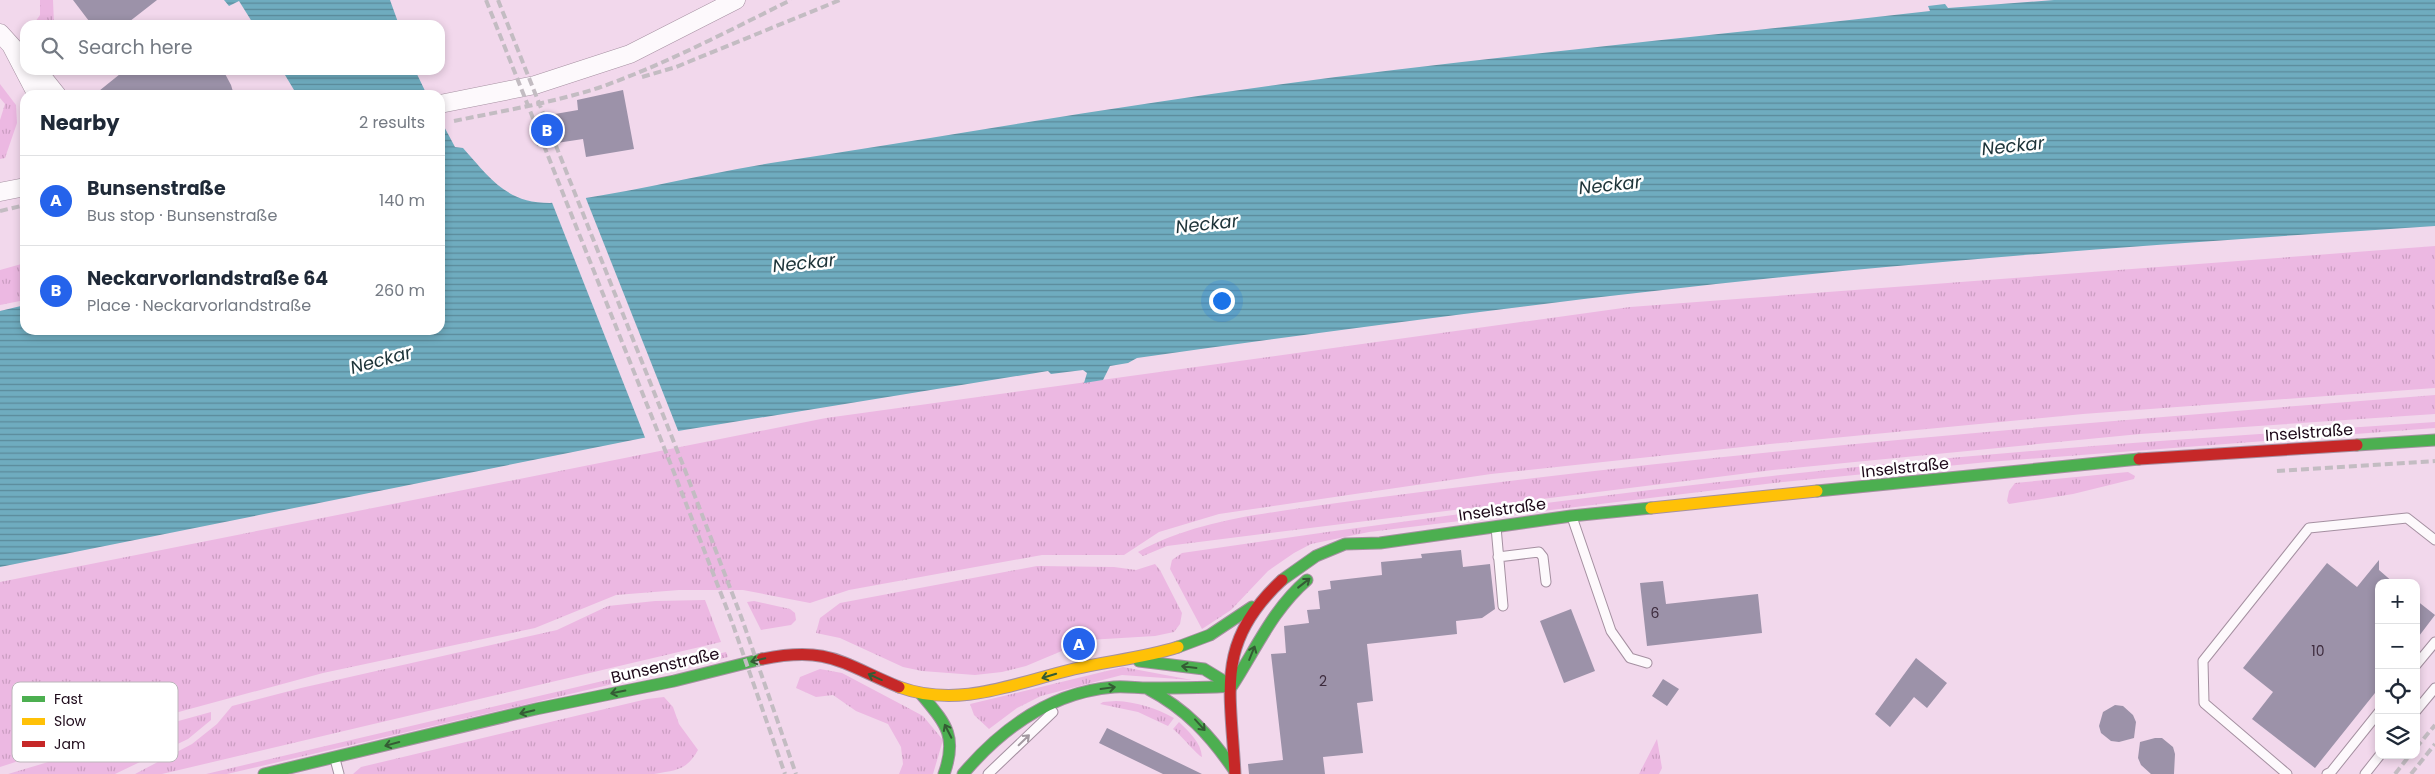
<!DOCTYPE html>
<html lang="en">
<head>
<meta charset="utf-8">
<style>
	body { margin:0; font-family:Poppins,sans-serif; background:#f6f6f7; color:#1f2937 }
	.controls { position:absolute; right:15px; bottom:15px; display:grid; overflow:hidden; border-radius:10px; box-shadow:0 2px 8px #0003 }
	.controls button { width:45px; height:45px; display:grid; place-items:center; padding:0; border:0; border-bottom:1px solid #e0e1e3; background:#fff; color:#1f2937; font:25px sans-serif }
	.you { position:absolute; left:1221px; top:300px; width:18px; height:18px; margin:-12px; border:4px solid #fff; border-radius:50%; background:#1a73e8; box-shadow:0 0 0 8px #1a73e833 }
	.badge { display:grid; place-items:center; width:32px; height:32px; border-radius:50%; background:#2563eb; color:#fff; font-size:16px; font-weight:700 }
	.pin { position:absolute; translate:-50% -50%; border:2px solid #fff; box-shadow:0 1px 5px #0006 }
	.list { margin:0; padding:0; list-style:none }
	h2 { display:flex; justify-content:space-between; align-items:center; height:65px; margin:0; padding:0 20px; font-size:21px }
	h2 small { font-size:16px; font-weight:400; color:#747a83 }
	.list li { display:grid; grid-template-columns:32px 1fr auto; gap:15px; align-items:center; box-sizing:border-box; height:90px; padding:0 20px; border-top:1px solid #e0e1e3 }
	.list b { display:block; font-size:19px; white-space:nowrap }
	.list p { margin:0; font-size:16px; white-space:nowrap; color:#747a83 }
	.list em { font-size:16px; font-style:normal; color:#747a83 }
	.icon { flex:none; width:28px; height:28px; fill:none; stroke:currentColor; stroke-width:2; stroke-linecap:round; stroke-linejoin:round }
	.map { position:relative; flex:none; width:2435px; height:774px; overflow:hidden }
	.search { position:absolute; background:#fff; box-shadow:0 2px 8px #0003; left:20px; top:20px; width:425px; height:55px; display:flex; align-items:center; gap:12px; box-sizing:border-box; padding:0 18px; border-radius:15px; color:#747a83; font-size:19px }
	.panel { position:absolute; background:#fff; box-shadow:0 2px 8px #0003; left:20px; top:90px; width:425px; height:245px; border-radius:15px }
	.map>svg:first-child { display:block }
	.grass { fill:url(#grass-tufts) }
	.water { fill:url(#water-rules) }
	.pier { fill:#f2d8ec }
	.building { fill:#9c92a9 }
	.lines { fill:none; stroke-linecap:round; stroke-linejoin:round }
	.lane-casing { stroke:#a590a1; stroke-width:11 }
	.street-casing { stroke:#a590a1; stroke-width:19 }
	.fast-casing { stroke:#a590a1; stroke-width:13 }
	.slow-casing { stroke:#a590a1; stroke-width:13 }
	.jam-casing { stroke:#a590a1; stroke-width:13 }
	.lane { stroke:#fdf9fc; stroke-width:9 }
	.street { stroke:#fdf9fc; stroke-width:18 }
	.fast { stroke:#4caf50; stroke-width:11 }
	.slow { stroke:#ffc107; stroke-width:11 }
	.jam { stroke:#c62828; stroke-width:11 }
	.rail { stroke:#c3bcc2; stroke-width:4; stroke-dasharray:8 4; stroke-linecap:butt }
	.oneway { stroke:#345c34 }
	.oneway2 { stroke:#a399a1 }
	.labels { text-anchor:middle; stroke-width:5; stroke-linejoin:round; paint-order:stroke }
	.number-label { font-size:14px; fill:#3d2b3d }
	.street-label { font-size:16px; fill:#1d0919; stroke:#fff }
	.water-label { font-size:18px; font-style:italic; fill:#1d3338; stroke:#fff }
	.key { fill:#fff; stroke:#bbb5ba; stroke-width:1 }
	.key-label { font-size:14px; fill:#1d0919 }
</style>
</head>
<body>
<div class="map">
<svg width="2435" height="774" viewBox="0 0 2435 774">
	<defs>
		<pattern id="grass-tufts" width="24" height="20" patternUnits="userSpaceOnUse" patternTransform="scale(1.25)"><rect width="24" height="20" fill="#ecb8e2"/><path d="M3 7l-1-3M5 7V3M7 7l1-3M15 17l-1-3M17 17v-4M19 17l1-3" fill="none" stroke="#ca9dc1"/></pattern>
		<pattern id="water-rules" width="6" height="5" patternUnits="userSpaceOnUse" patternTransform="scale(1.25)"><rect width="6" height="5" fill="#6facbf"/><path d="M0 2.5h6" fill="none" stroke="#5b8a9a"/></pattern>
	</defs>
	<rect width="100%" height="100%" fill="#f2d8ec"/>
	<path class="grass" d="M40 0H53L54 25H33L40 15Z
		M0 84 16 105 17 123 5 158 0 159V120L5 104 0 98Z
		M2435 246V388L2083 414 1770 444 1491 474 1219 514 1159 532 1124 555H1042L849 590 810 603 743 590H679L616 595 535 628 323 673 127 726 0 767V582L826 418 1630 307Z
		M25 263V300L0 305V270Z
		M2435 395V414L2140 434 1773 470 1167 546 1143 556 1138 552C1193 522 1254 515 1315 506 1371 498 1428 491 1485 484 1801 445 2118 420 2435 395Z
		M2435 422V428L1988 462 1774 483 1369 532 1311 544 1294 553 1268 571 1231 610 1202 629 1170 569 1172 560 1182 553C1378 524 1575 498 1772 476 1992 451 2214 437 2435 422Z
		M2128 472 2135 476 2134 479 2073 494 2009 504 2007 501 2009 491 2015 483Z
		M1155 564 1160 570 1182 613 1180 624 1174 632 1155 636 1088 640 1026 666 1002 672 975 675 922 671 903 667 840 638 816 633 820 618 840 603 1037 566 1114 567 1136 570Z
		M705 600 721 642 162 774H135L192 744 217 724 232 706 301 688 557 630 608 606 655 601Z
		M754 601 790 609 795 613 796 620 791 625 761 630 747 602Z
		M726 652 728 657 227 774H206Z
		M1123 667 1192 680 1122 675 1041 696 1017 708 989 729 974 715 970 704Z
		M820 669 842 673 910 709 923 716 943 740 933 774H899L903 764 901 747 888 724 856 711 833 695 816 697 796 688 800 677Z
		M664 697 673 707 679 724 698 750C686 771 676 770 654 774H353L361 767 647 699Z
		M1116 701C1137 702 1156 708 1174 718L1168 726 1138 712 1100 704 1103 702Z
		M211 712V720L188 739 115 774H8L65 757 102 742Z
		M1179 722C1189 732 1201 742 1202 757 1198 756 1181 735 1173 729Z
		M1657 739 1662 768 1659 774H1639Z"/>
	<path class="water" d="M224 0H390L399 25H254L239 1 229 6Z
		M2054 0H2435V226C2252 238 2069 250 1886 267 1636 290 1386 323 1137 358L1128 363 1110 366 1103 380 1084 383 1087 373 1083 370 1051 374 1048 371 678 431 0 567V311L25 305V330H440V119L455 147 463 148C490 178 506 203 550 203 624 194 697 175 771 163 898 144 1024 122 1151 103 1410 63 1670 41 1930 11L1928 6 1945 4 1948 8Z
		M282 70H415L427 95H297Z"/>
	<path class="pier" d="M585 196 679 433 646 440 551 200Z"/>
	<path class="building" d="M73 0H157L125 25H92Z
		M125 70H223L231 85 234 95H94Z
		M623 90 634 149 586 157 583 139 537 146 532 118 578 110 577 100Z
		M1461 550 1463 567 1490 564 1495 609 1482 618 1456 621 1457 634 1367 644 1373 701 1357 703 1363 753 1323 757 1325 774H1249L1248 764 1283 760 1271 654 1286 653 1284 626 1309 623 1307 610 1320 609 1318 591 1331 589 1330 581 1382 575 1381 562 1422 558 1421 554Z
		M2379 560V570L2394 583H2379V688L2315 768 2252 719 2273 692 2243 668 2327 563 2357 587Z
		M1663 581 1666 604 1758 594 1762 633 1647 646 1640 583Z
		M2416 600 2435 615 2416 640Z
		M1571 609 1595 671 1564 683 1540 621Z
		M1916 658 1947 683 1927 708 1914 697 1890 727 1875 714Z
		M1663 679 1679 689 1667 706 1652 696Z
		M2115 705 2123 706 2133 715 2136 722 2134 738 2119 742 2111 741 2101 733 2099 726 2103 712Z
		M1107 728 1202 774H1163L1099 743Z
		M2155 738H2162L2173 747 2175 754 2174 774H2151L2141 765 2138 758 2140 742Z"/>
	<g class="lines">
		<g class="lane-casing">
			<path id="lane" d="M1572 517 1611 631 1630 658 1647 663
				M1496 527 1503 606
				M1498 557 1539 552 1543 557 1546 582
				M2416 665 2435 642
				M2416 711 2435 688
				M335 759 339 774
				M988 774 1053 712
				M2287 774 2204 703 2203 661 2309 528 2407 518 2435 540
				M2327 774 2331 772 2379 712
				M2365 774 2380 755"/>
		</g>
		<g class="street-casing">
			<path id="street" d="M0 33 20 55
				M12 47 37 95
				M37 70 57 95
				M440 104 535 85 630 54 736 0
				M0 192 25 187"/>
		</g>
		<g class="fast-casing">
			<path id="fast" d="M2357 445 2435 440
				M1817 491 2139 459
				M1282 580 1316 556 1345 544 1380 543 1571 516 1651 508
				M1178 647 1210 635 1252 607
				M1139 661 1204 669 1232 686
				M1232 686C1256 649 1273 609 1307 580
				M1148 689C1186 709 1210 735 1234 770
				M921 694C945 723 958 735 944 774
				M264 774 536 709 674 681 762 659
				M963 774C1002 728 1052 692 1114 687 1125 686 1137 688 1148 688 1176 688 1204 688 1232 686"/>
		</g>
		<g class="slow-casing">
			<path id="slow" d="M1651 508 1817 491
				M899 687C959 709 1015 683 1074 669 1108 661 1144 658 1178 647"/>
		</g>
		<g class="jam-casing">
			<path id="jam" d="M2139 459 2357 445
				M762 659C829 646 841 663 899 687
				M1235 774C1231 691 1214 643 1282 580"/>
		</g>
		<use href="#lane" class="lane"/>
		<use href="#street" class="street"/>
		<use href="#fast" class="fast"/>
		<use href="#slow" class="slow"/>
		<use href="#jam" class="jam"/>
		<path class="rail" d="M486 0 673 470 732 622 785 774
			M498 0 683 465 742 619 796 774
			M642 77 676 67 840 0
			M454 121C502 111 551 103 598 88 664 65 728 31 791 0
			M0 211 25 205
			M2277 471 2435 461
			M2416 748 2435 725
			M2395 774 2410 755
			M2411 774 2435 744"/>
	</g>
	<defs><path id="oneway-shaft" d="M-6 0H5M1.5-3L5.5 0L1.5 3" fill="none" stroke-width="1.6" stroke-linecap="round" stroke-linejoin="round" transform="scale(1.25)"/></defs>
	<g class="oneway">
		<use href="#oneway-shaft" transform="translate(1304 583) rotate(-38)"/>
		<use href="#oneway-shaft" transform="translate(1252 653) rotate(-68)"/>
		<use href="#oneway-shaft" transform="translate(758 660) rotate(166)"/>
		<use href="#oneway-shaft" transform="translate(1189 667) rotate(-173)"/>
		<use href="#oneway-shaft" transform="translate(1049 676) rotate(163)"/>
		<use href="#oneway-shaft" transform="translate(875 677) rotate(-156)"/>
		<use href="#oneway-shaft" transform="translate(1108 688) rotate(-8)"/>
		<use href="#oneway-shaft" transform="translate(618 692) rotate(169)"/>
		<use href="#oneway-shaft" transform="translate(527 712) rotate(167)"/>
		<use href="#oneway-shaft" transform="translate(1200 725) rotate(48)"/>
		<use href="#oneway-shaft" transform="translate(948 731) rotate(-117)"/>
		<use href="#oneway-shaft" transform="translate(392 744) rotate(165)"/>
	</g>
	<use class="oneway2" href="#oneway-shaft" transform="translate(1024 740) rotate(-44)"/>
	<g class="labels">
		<g class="number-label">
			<text x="1655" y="618">6</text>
			<text x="2318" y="656">10</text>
			<text x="1323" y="686">2</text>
		</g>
		<g class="street-label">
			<text transform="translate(2309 432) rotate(-4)" y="6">Inselstraße</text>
			<text transform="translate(1905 467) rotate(-6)" y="6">Inselstraße</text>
			<text transform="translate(1502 509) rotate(-8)" y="6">Inselstraße</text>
			<text transform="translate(665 665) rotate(-13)" y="6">Bunsenstraße</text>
		</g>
		<g class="water-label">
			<text transform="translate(2013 146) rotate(-6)" y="6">Neckar</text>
			<text transform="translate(1610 185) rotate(-6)" y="6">Neckar</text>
			<text transform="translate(1207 224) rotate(-6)" y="6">Neckar</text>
			<text transform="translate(804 263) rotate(-6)" y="6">Neckar</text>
			<text transform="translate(381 360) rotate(-15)" y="6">Neckar</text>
		</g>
	</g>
	<rect x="12" y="682" width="166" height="80" rx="8" class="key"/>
	<rect x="22" y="696" width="23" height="6" fill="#4caf50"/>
	<rect x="22" y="718" width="23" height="7" fill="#ffc107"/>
	<rect x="22" y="741" width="23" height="6" fill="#c62828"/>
	<g class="key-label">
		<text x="54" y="704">Fast</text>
		<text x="54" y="726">Slow</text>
		<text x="54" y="749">Jam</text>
	</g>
</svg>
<div class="controls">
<button>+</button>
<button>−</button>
<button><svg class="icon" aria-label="locate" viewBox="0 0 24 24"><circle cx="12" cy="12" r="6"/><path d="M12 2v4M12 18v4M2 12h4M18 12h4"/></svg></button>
<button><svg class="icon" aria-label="layers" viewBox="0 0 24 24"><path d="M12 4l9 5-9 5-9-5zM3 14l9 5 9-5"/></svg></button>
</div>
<div class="you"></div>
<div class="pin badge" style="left:1079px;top:644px">A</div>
<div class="pin badge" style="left:547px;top:130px">B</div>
<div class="search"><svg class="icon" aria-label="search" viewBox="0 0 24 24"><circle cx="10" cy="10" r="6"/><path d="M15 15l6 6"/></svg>Search here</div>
<section class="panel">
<h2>Nearby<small>2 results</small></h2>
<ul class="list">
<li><span class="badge">A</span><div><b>Bunsenstraße</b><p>Bus stop · Bunsenstraße</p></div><em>140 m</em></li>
<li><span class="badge">B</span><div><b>Neckarvorlandstraße 64</b><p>Place · Neckarvorlandstraße</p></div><em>260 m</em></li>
</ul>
</section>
</div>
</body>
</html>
